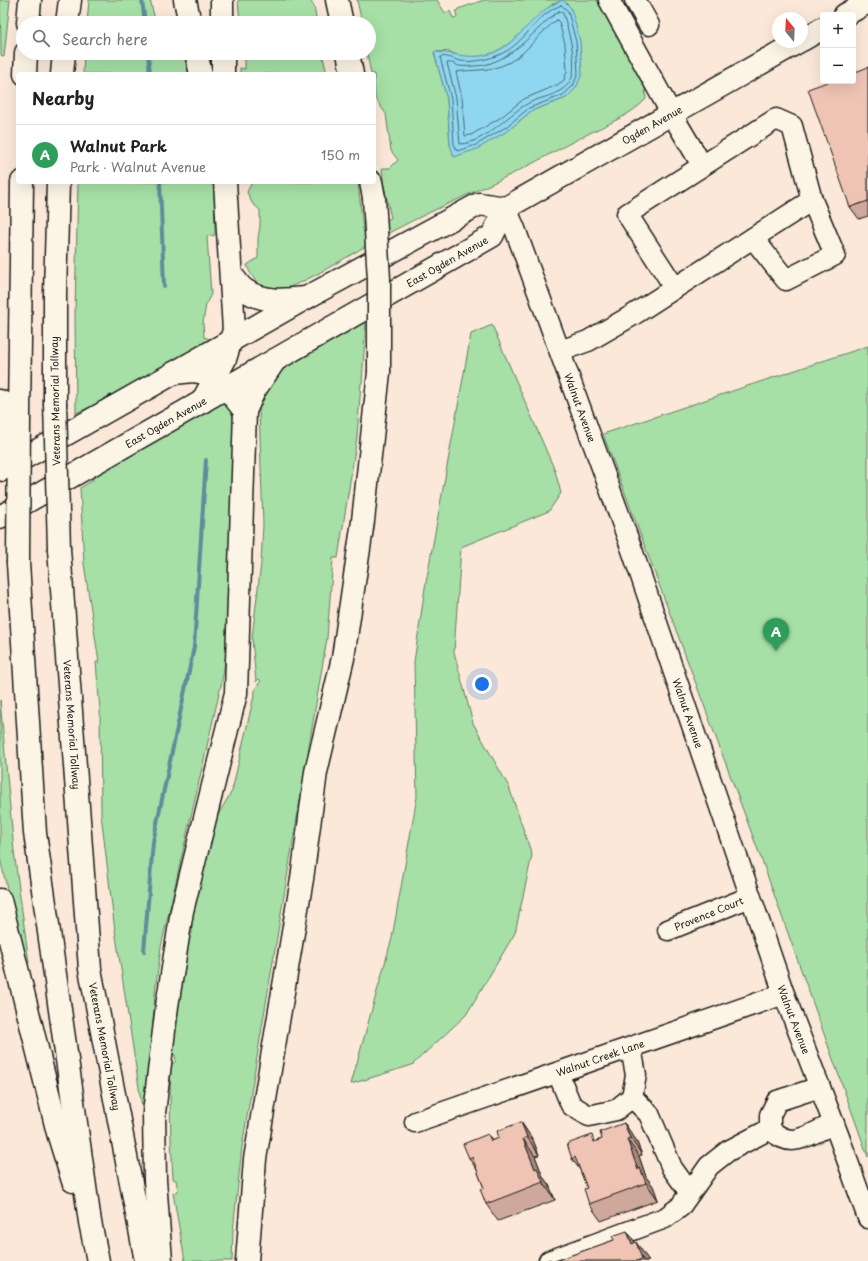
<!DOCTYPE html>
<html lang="en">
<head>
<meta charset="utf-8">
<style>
	body { margin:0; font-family:"Playpen Sans",sans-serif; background:#f2f2f2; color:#222 }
	.controls { position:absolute; right:12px; top:12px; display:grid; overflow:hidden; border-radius:4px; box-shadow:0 4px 16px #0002 }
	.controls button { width:36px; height:36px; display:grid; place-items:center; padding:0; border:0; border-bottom:1px solid #e0e0e0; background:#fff; color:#222; font:20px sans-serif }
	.compass { position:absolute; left:772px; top:12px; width:36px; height:36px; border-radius:50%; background:#fff; box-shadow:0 4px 16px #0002; rotate:342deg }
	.you { position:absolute; left:482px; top:684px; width:14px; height:14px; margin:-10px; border:3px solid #fff; border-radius:50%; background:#1a73e8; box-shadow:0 0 0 6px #1a73e833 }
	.badge { display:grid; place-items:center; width:26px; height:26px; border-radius:50%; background:#d93025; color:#fff; font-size:13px; font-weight:700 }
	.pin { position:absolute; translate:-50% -33px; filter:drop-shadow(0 1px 2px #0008) }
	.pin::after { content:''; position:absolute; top:21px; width:14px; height:12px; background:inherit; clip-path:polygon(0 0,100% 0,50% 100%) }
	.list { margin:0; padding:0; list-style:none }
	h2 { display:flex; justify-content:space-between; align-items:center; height:52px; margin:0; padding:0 16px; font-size:17px }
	h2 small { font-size:13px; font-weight:400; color:#767676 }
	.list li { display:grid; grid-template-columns:26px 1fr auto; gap:12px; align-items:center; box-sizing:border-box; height:60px; padding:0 16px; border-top:1px solid #e0e0e0 }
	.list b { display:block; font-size:15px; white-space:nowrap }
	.list p { margin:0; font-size:13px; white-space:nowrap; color:#767676 }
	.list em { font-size:13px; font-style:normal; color:#767676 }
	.icon { flex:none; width:22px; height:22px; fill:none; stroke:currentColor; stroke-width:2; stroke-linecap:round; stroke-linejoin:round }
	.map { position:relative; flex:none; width:868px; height:1261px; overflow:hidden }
	.search { position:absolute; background:#fff; box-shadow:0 4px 16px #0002; left:16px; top:16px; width:360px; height:44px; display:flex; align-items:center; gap:10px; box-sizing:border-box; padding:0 14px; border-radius:22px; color:#767676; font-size:15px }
	.panel { position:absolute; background:#fff; box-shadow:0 4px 16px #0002; left:16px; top:72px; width:360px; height:112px; border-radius:4px }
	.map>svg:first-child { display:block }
	.green { fill:#a6e0a6; stroke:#617e61; fill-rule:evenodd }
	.water { fill:#8fd7f0; stroke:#618c9b }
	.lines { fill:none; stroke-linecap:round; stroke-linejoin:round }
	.shore { stroke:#4a6771; stroke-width:1 }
	.stream { stroke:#618c9b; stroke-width:4 }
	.minor-casing { stroke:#1c1c1c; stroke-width:23 }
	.major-casing { stroke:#1c1c1c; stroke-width:25 }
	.highway-casing { stroke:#1c1c1c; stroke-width:25 }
	.minor { stroke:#fcf5e5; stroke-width:20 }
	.major { stroke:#fcf5e5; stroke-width:22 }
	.highway { stroke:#fcf5e5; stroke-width:22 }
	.highway-bridge-casing { stroke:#1c1c1c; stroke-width:25; stroke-linecap:butt }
	.highway-bridge { stroke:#fcf5e5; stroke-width:22 }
	.wall { fill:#cea99b; stroke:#1c1c1c }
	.shaded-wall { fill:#a7897e; stroke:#1c1c1c }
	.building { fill:#efc4b4; stroke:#1c1c1c }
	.labels { text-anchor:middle; stroke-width:3; stroke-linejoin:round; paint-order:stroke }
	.street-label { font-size:10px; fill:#1c1c1c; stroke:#fcf5e5 }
</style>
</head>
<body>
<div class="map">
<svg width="868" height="1261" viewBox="0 0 868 1261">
	<rect width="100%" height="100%" fill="#fbe8d8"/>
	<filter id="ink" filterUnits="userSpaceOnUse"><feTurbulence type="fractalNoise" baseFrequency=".025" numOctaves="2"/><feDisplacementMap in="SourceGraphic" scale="8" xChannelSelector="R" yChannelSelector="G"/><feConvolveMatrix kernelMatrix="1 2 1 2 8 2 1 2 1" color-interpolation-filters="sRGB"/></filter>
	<g filter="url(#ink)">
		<path class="green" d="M0 0H10L4 57 1 55Z
			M89 0H150L156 23H87Z
			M238 0H310L314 6 317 23H240Z
			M357 0H437L445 13 450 11 453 18 457 17 456 12 458 9 484 0H600L645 87 646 99C632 115 605 125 586 135 562 147 538 161 514 173 469 195 422 214 378 239 356 251 299 288 278 290 262 291 251 278 247 265L258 258V238L260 226V210L252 203 247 192 252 182H358L363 229 391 218 383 181 382 168H390L398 160 391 151 386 114 375 98 374 74H371L367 53H369V23H362ZM554 3 566 98 531 111 509 130 450 145 447 99 434 52C439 52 445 51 450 52 454 53 457 56 461 57 502 64 527 24 554 3Z
			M84 53H186L197 74H83Z
			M245 53H322L327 74H240V68L245 69Z
			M78 182H214L215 235 207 237 211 294 206 304 203 323 204 337 212 340 105 401 76 413 75 313Z
			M366 320 362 383H361L357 437 338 558H333L327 638 242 1147 233 1231 232 1261H185L173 1193 178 1191 176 1180 173 1179C171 1141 169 1103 171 1065L176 1061 175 1055 171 1053 185 935 192 934V926L188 922 209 830 232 791 256 687 261 681 259 679 256 682 252 638 261 563 263 524 259 408C260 403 259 397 260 392 269 368 343 333 366 320Z
			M492 325 555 471 561 493 549 511 461 547 454 652 473 723 509 787 532 855 515 933 466 1015 412 1065 351 1084 392 938 417 797 414 662 425 588 471 334Z
			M868 346V1157L765 869 603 434Z
			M223 401 228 404 233 416 234 459 232 615 222 681 161 947 155 992 146 1134 114 923 101 814 100 710 96 662H99L84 564 80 488 93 480 92 476Z
			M0 700 14 851 29 963 25 966 0 858Z"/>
		<path class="water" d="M563 0 571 8 580 41 582 74 576 88 566 98 531 111 509 130 477 149 454 157 450 145 447 99 434 52C450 52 464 58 480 56 517 52 530 11 563 0Z"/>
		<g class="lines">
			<path class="shore" d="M561 5 568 11 576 42 578 73 573 86 563 95 529 108 506 127 476 145 457 151 454 144 451 99 440 57C448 55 454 60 461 61 474 63 489 59 501 54 525 44 536 14 561 5Z
				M559 11 563 13C568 29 576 57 573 73 572 80 567 87 561 90 551 97 537 98 527 104 507 115 485 143 460 144L456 98 447 63C451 62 454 64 459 66 466 67 477 66 484 65 517 57 533 30 559 11Z
				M557 20 559 22 565 44 567 71 564 80 557 85 524 99 500 118 471 135 465 136 462 98 456 72C474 69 490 72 508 63 528 53 539 32 557 20Z"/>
			<path class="stream" d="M142 0 145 23
				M148 53 150 74
				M160 182 164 286
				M144 951 153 842 194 647 206 460"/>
			<g class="minor-casing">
				<g id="minor">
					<path d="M609 0 671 113 702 165"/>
					<path d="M635 0 649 25"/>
					<path id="s1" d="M506 208 515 229 631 547 784 994 839 1137 868 1218"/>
					<path d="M753 238 786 280 835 255 812 200"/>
					<path d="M560 351 588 341 633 315 812 200 792 126 776 119 627 214 675 288"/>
					<path id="s2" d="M668 930 750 897"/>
					<path d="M631 1048 636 1075 632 1097 649 1114 672 1168 690 1193"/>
					<path d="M558 1073 571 1105 589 1116 616 1110 632 1097"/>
					<path d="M820 1087 777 1101 770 1115V1129C793 1152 809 1133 834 1124"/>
					<path id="s3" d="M415 1122 784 994"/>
					<path d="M549 1261 665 1218 680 1207 709 1166 728 1151 770 1129"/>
				</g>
			</g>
			<g class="major-casing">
				<g id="major">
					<path d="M845 15 868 2"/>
					<path d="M802 40 823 28"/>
					<path id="s4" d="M506 208 798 42"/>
					<path d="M3 470 306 298 479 204 506 208"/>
					<path id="s5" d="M0 517 492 236 506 208"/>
				</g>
			</g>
			<g class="highway-casing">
				<g id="highway">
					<path d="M185 0 190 23"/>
					<path d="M222 0V23"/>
					<path d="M337 0 342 23"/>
					<path d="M28 23 30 0"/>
					<path d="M67 23 70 0"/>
					<path d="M196 53 201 74"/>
					<path d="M223 53V74"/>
					<path d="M348 53 352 74"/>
					<path d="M25 74 26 53"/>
					<path d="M62 74 64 53"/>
					<path d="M371 182 374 198"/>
					<path d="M231 274C235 279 240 287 245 290 263 303 286 300 306 298"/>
					<path d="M174 373 193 371 216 375 245 411"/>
					<path d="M0 401 2 422"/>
					<path d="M202 402 225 359 234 330 225 182"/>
					<path d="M55 403V294L58 182"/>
					<path d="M19 416 22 182"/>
					<path id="s6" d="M59 549 90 969 146 1261"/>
					<path d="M18 563 35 833 90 1222 98 1261"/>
					<path d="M0 900 58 1133 73 1181"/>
					<path d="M161 1261 155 1180 154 1113 167 1006 182 911 236 693 245 411 254 391 275 360"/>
					<path d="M247 1261 255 1159 302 879 316 772 343 658 363 521 379 372"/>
				</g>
			</g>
			<use href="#minor" class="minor"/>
			<use href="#major" class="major"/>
			<use href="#highway" class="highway"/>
			<g class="highway-bridge-casing">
				<path id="highway-bridge" d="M374 198 379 279V372
					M55 403 59 549
					M2 422 7 468
					M18 563 19 416"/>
			</g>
			<use href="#highway-bridge" class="highway-bridge"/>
		</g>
		<path class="wall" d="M868 67V216L859 219 850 207Z
			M521 1122 533 1140 539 1155 535 1156 543 1177 549 1185 555 1200 498 1221 486 1204 484 1188 477 1170 469 1158 488 1134 493 1141 499 1138Z
			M624 1123 636 1140 642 1155 639 1156 646 1177 653 1186 658 1200 601 1221 589 1204 587 1188 580 1170 572 1159 596 1141 602 1139Z
			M627 1231 649 1261H555L614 1240Z"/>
		<path class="shaded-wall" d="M521 1122 533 1140 539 1155 527 1137Z
			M624 1123 636 1140 642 1155 630 1138Z
			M523 1139 535 1156 543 1177 549 1185 555 1200 543 1182 535 1169Z
			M627 1139 639 1156 646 1177 653 1186 658 1200 646 1183 638 1170Z
			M627 1231 637 1245 636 1242 649 1261H644L632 1244Z"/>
		<path class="building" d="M868 67V201L850 207 808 89 830 81H853V73Z
			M521 1122 527 1137 523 1139 535 1169 537 1168 543 1182 486 1204 480 1189 484 1188 472 1157 469 1158 463 1144 488 1134 491 1141 499 1138 497 1131Z
			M624 1123 630 1138 627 1139 638 1170 640 1168 646 1183 589 1204 584 1189 587 1188 575 1157 572 1159 567 1144 592 1135 594 1142 602 1139 600 1132Z
			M627 1231 632 1244 636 1242 642 1259 636 1261H555L614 1240 612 1236Z
			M550 1259 551 1261H545Z"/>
	</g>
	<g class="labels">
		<g class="street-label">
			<text dy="4" stroke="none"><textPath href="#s4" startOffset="168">Ogden Avenue</textPath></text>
			<text dy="4" stroke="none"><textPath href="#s5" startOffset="515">East Ogden Avenue</textPath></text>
			<text transform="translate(55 401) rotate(-91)" y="4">Veterans Memorial Tollway</text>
			<text dy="4" stroke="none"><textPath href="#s1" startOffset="213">Walnut Avenue</textPath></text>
			<text dy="4" stroke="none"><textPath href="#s5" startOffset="191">East Ogden Avenue</textPath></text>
			<text dy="4" stroke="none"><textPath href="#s1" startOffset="537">Walnut Avenue</textPath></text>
			<text dy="4" stroke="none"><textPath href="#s6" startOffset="176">Veterans Memorial Tollway</textPath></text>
			<text dy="4" stroke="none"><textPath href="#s2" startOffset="44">Provence Court</textPath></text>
			<text dy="4" stroke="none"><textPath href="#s1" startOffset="861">Walnut Avenue</textPath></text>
			<text dy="4" stroke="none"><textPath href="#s6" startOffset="500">Veterans Memorial Tollway</textPath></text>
			<text dy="4" stroke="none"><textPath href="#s3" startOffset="196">Walnut Creek Lane</textPath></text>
		</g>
	</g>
</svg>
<div class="controls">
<button>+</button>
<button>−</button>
</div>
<svg class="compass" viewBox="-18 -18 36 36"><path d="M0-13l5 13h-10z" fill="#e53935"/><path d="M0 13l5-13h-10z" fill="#767676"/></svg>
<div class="you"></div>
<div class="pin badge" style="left:776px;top:651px;background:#2e9e5b">A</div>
<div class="search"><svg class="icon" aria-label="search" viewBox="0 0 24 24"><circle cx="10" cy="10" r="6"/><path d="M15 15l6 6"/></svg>Search here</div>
<section class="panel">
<h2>Nearby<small></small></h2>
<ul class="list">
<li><span class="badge" style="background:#2e9e5b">A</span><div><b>Walnut Park</b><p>Park · Walnut Avenue</p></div><em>150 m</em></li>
</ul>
</section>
</div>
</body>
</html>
